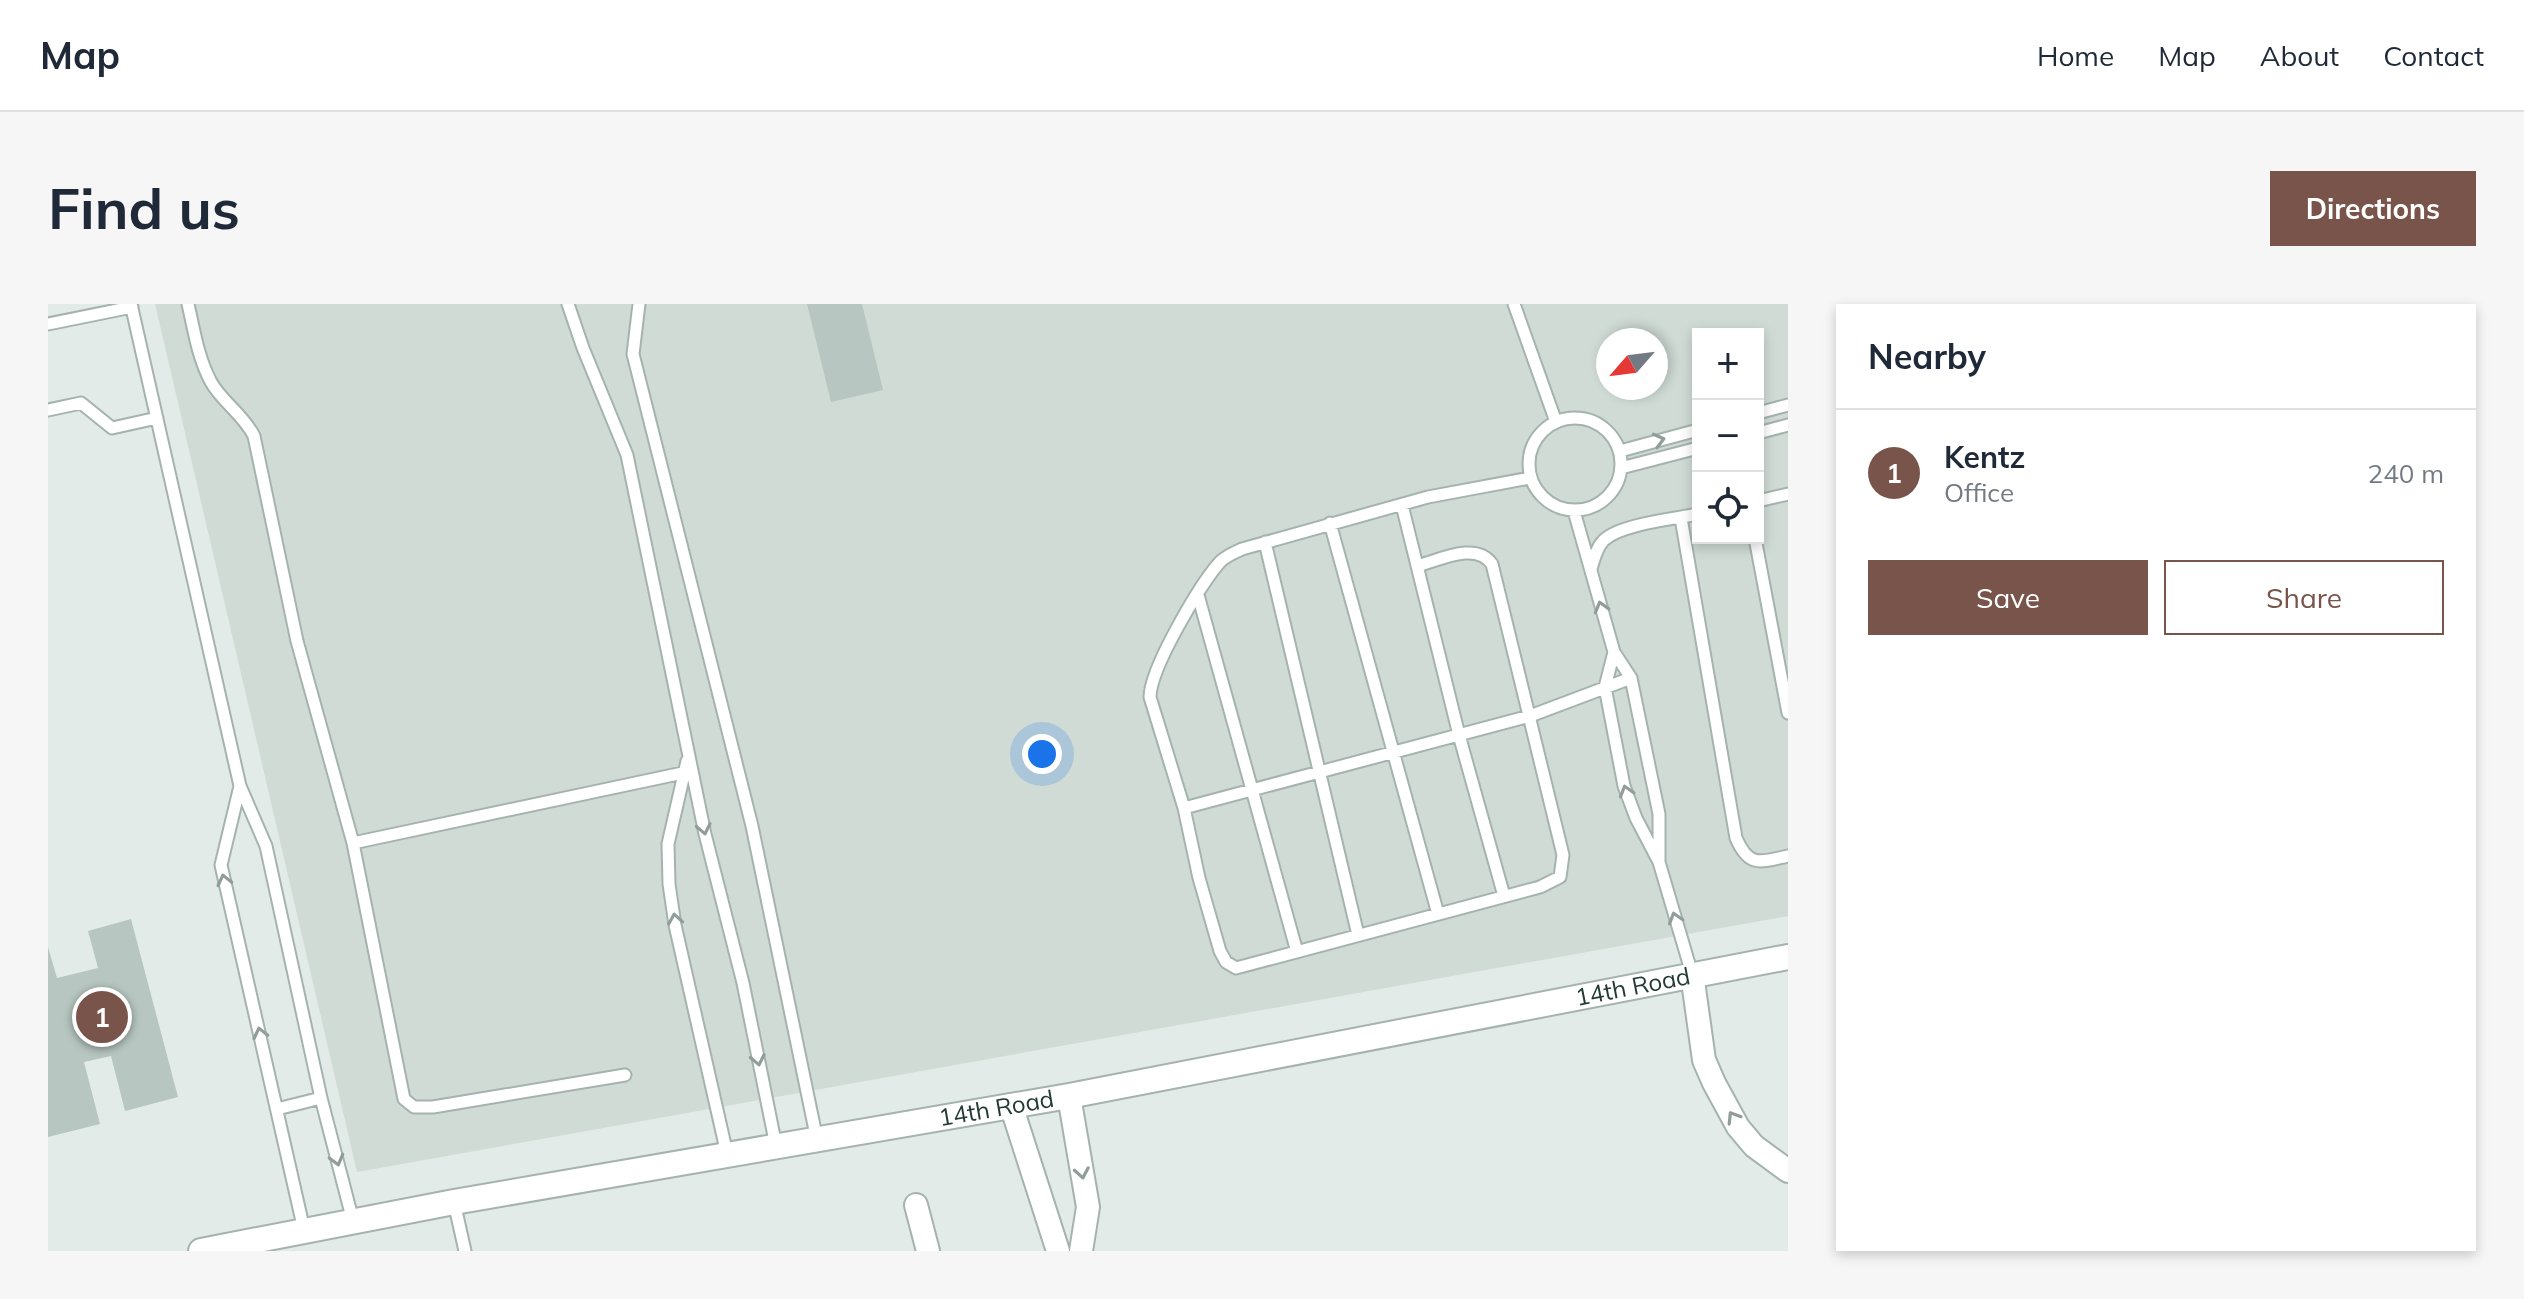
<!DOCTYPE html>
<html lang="en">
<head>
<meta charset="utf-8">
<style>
	body { margin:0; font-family:Mulish,sans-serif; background:#f6f6f7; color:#1f2937 }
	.controls { position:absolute; right:24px; top:24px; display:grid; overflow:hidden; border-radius:0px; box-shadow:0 4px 12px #0003 }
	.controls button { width:72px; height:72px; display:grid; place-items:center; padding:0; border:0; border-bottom:2px solid #e0e1e3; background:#fff; color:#1f2937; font:40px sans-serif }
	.compass { position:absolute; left:1548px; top:24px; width:72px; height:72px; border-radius:50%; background:#fff; box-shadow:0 4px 12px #0003; rotate:242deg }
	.you { position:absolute; left:994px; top:450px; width:28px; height:28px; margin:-20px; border:6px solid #fff; border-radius:50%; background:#1a73e8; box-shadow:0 0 0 12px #1a73e833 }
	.badge { display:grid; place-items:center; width:52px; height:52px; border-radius:50%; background:#79544b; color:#fff; font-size:26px; font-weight:700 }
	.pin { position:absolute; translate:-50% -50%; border:4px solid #fff; box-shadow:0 2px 8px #0006 }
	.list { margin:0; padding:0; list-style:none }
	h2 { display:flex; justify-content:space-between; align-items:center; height:104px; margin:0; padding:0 32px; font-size:34px }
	h2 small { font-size:26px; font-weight:400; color:#747a83 }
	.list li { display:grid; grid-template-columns:52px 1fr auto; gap:24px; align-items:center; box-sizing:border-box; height:128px; padding:0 32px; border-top:2px solid #e0e1e3 }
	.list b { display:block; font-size:30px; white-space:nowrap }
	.list p { margin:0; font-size:26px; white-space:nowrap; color:#747a83 }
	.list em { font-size:26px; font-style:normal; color:#747a83 }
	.actions { display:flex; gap:16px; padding:24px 32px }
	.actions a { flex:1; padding:18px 0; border:2px solid #79544b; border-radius:0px; text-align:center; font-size:28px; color:#79544b }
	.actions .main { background:#79544b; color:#fff }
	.icon { flex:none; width:44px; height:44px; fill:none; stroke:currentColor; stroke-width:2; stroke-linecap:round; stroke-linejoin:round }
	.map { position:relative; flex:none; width:1740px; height:947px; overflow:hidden; border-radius:0px }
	header { display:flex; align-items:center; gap:48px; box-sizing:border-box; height:112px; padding:0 40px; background:#fff; border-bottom:2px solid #e0e1e3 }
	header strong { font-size:38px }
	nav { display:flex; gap:44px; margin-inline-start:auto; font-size:28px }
	.intro { display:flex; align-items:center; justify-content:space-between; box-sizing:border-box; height:192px; padding:0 48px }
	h1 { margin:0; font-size:56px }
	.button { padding:20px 36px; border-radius:0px; background:#79544b; color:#fff; font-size:28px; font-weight:700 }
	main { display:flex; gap:48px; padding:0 48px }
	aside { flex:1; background:#fff; border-radius:0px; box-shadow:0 4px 12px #0003 }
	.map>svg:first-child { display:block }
	.built { fill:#d0dbd6; fill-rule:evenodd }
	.building { fill:#b7c6c0 }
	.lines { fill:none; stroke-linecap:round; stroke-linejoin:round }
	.service-casing { stroke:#a5b3ae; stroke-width:15 }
	.minor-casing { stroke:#a5b3ae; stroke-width:26 }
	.tertiary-casing { stroke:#a5b3ae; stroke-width:28 }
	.service { stroke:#fff; stroke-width:11 }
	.minor { stroke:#fff; stroke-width:22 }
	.tertiary { stroke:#fff; stroke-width:24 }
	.oneway { stroke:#919d9a }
	.labels { text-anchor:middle; stroke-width:7; stroke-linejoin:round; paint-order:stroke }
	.street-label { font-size:24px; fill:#233b35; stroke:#f2f8f5 }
</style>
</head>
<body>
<header>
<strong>Map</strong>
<nav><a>Home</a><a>Map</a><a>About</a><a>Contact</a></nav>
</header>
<div class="intro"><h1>Find us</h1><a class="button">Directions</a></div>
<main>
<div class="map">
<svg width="1740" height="947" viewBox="0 0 1740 947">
	<rect width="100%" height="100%" fill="#e2ebe7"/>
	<path class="built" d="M107 0H1740V612L309 868ZM1650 30H1710V234H1650ZM1560 36H1608V84H1560Z"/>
	<path class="building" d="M759 0H814L835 86 783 98Z
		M83 615 130 793 77 807 63 752 36 758 52 820 0 833V643L9 674 50 664 40 627Z"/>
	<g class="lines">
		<g class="service-casing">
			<path id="service" d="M83 0 192 482 218 542 273 794 305 917
				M140 0C146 26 150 54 163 78 174 98 195 110 206 132L249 337 305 539 356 795 366 803H385L577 771
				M520 0 535 44 579 151 657 530 695 679 728 842
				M591 0 585 50 704 522 769 836
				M1466 0 1508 118
				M0 20 84 3
				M0 106 33 99 64 124 109 114
				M1710 109 1740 101
				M1481 160a46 46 0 1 1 92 0a46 46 0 1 1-92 0Z
				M1710 129 1740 121
				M1572 147 1650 126
				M1573 164 1650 144
				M1710 197 1740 190
				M1354 201 1411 431 1456 592
				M1526 207 1566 348 1583 374 1611 510V558
				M1633 214 1688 534C1701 564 1712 558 1740 552
				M1282 219 1390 610
				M1707 234 1740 409
				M1217 238 1310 631
				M1369 262C1392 256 1428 237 1444 260L1515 551 1512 573 1492 583 1188 664 1178 658 1172 647 1151 574 1136 504 1102 393C1102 365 1152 280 1172 258 1178 252 1186 249 1194 245L1380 193 1482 174
				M1543 265C1546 255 1548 244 1556 236 1573 220 1626 215 1650 210
				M1150 291 1249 648
				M1566 348 1557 383 1576 482 1588 514 1611 558 1644 670
				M639 457 620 540 621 580 627 621 679 850
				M192 482 173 561 256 926
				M1136 504 1482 412 1583 374
				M305 539 644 467
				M229 805 273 794
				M406 898 417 947"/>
		</g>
		<g class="minor-casing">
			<path id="minor" d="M1644 670 1656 756 1666 779 1690 823 1706 842 1740 867
				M1021 792 1040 903 1033 947
				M963 801 1010 947
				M868 901 880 947"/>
		</g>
		<g class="tertiary-casing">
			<g id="tertiary">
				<path id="s1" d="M153 947 406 898 1021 792 1740 653"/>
			</g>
		</g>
		<use href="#service" class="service"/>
		<use href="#minor" class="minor"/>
		<use href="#tertiary" class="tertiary"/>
	</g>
	<defs><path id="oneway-chevron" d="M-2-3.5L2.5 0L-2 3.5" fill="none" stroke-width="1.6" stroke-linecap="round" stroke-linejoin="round" transform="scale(2)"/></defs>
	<g class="oneway">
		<use href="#oneway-chevron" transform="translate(1611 136) rotate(-15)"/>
		<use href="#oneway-chevron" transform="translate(1553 303) rotate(-106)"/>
		<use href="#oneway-chevron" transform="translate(1578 487) rotate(-107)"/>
		<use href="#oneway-chevron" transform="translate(656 525) rotate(78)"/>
		<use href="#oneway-chevron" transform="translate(176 576) rotate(-103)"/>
		<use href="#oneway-chevron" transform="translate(1627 614) rotate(-107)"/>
		<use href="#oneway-chevron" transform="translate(627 615) rotate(-99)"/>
		<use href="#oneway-chevron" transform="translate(212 729) rotate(-103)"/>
		<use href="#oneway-chevron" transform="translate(710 756) rotate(78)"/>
		<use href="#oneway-chevron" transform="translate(1685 813) rotate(-122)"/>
		<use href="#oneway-chevron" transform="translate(289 856) rotate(75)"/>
		<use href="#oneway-chevron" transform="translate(1034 869) rotate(80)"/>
	</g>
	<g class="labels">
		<g class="street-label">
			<text dy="8" stroke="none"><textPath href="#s1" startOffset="1456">14th Road</textPath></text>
			<text dy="8" stroke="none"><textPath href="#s1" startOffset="808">14th Road</textPath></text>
		</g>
	</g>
</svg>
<div class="controls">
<button>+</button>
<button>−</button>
<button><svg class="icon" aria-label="locate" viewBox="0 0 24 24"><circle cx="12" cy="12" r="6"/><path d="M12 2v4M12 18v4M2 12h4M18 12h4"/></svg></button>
</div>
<svg class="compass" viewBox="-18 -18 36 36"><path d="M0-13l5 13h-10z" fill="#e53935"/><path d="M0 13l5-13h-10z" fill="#747a83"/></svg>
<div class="you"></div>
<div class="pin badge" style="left:54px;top:713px">1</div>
</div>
<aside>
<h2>Nearby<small></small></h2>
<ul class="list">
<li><span class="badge">1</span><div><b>Kentz</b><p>Office</p></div><em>240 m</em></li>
</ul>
<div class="actions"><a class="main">Save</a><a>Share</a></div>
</aside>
</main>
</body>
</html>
